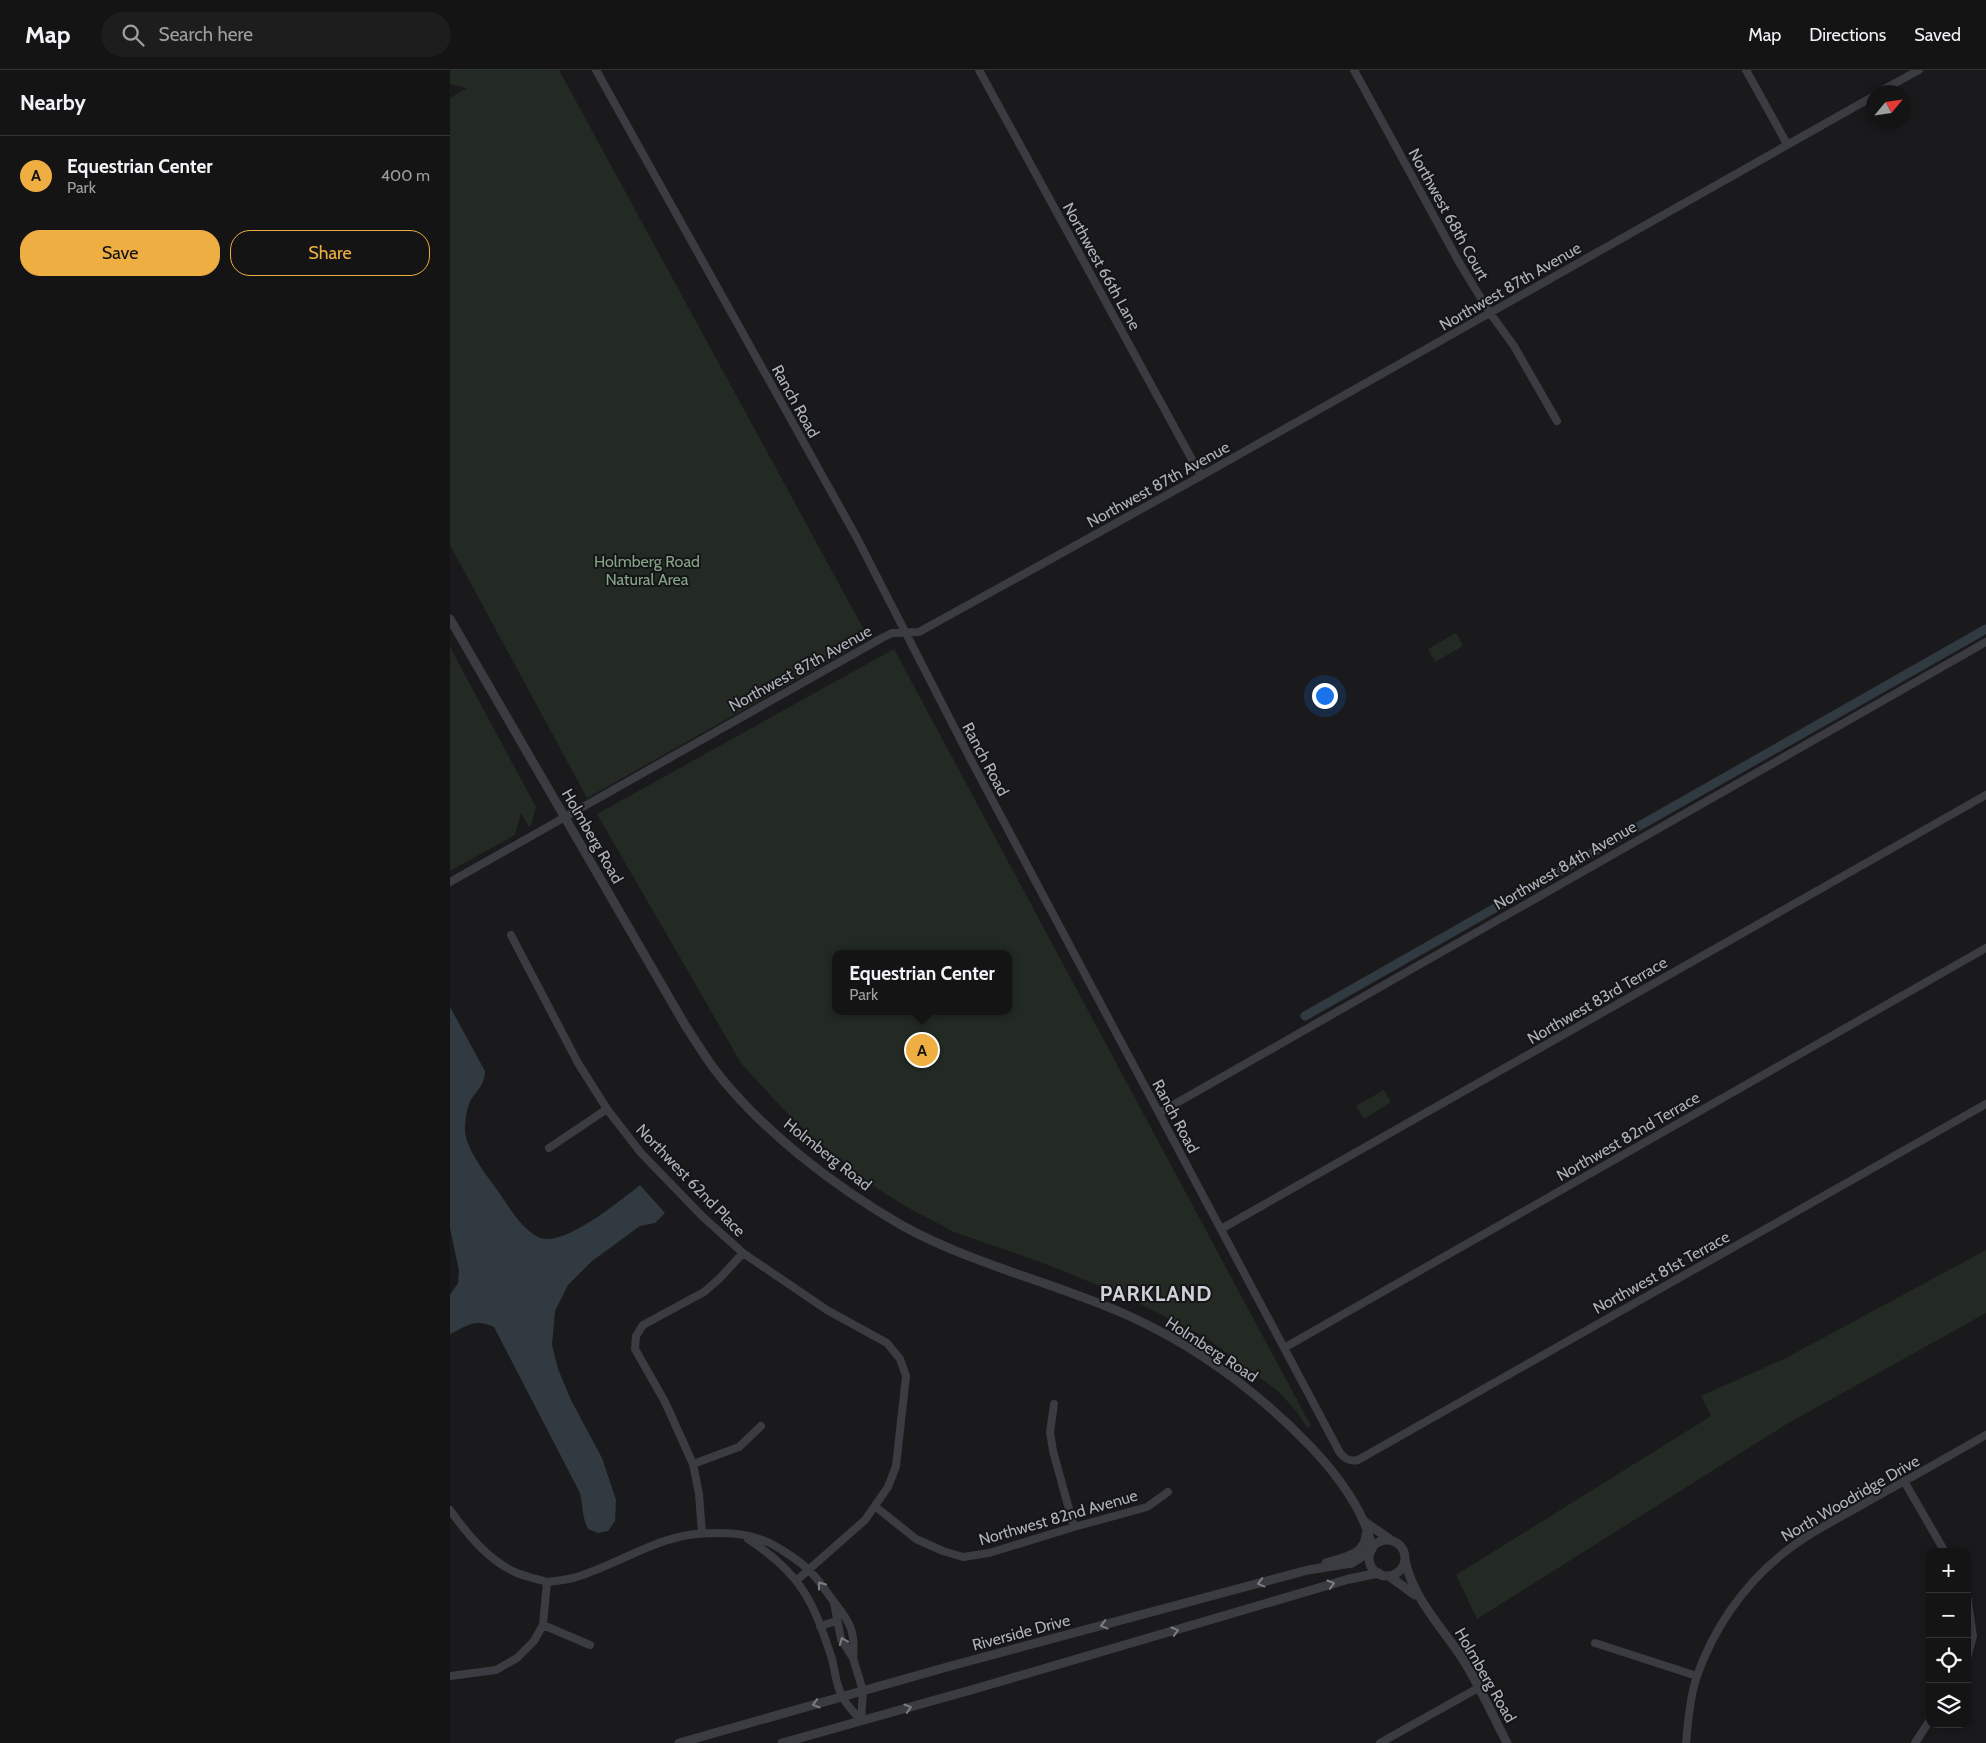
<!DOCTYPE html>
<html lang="en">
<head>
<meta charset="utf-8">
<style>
	body { margin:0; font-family:Cabin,sans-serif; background:#1d1d1e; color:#f1f3f6 }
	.controls { position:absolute; right:15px; bottom:15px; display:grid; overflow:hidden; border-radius:10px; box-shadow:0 2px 12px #0003 }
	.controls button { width:45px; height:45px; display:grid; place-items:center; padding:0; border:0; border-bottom:1px solid #333334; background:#141415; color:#f1f3f6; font:25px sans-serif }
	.compass { position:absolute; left:1416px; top:15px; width:45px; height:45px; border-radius:50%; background:#141415; box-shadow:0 2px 12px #0003; rotate:61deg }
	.you { position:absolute; left:874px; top:625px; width:18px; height:18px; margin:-12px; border:4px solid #fff; border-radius:50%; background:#1a73e8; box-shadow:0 0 0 8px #1a73e833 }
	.badge { display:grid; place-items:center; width:32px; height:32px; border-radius:50%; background:#eeae41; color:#111; font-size:16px; font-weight:700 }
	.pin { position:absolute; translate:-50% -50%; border:2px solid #fff; box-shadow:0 1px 5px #0006 }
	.popup { position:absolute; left:382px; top:880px; width:180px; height:65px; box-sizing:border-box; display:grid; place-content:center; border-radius:10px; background:#141415; filter:drop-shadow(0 1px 4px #0005); font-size:16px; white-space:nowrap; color:#9d9ea0 }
	.popup b { font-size:19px; color:#f1f3f6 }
	.popup::after { content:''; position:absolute; left:50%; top:100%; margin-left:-10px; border:10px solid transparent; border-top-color:#141415 }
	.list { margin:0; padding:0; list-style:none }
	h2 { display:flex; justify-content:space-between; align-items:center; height:65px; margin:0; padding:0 20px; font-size:21px }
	h2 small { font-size:16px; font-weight:400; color:#9d9ea0 }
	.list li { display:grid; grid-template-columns:32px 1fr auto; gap:15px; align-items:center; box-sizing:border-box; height:80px; padding:0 20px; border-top:1px solid #333334 }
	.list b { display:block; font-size:19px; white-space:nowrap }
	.list p { margin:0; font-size:16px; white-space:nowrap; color:#9d9ea0 }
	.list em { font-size:16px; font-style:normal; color:#9d9ea0 }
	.actions { display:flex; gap:10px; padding:15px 20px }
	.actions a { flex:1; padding:11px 0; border:1px solid #eeae41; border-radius:20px; text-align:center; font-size:18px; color:#eeae41 }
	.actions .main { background:#eeae41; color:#111 }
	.icon { flex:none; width:28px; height:28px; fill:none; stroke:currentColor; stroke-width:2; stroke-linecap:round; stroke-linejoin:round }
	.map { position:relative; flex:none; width:1536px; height:1673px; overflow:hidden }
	header { display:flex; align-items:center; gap:30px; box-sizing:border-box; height:70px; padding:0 25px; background:#141415; border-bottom:1px solid #333334 }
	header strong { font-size:24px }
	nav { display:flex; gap:28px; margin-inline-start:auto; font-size:18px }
	.search { width:350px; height:45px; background:#1d1d1e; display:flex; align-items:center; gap:12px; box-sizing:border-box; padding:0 18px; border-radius:28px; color:#9d9ea0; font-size:19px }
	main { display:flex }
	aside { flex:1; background:#141415 }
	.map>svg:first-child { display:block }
	.green { fill:#222a23; fill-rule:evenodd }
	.water { fill:#303a40 }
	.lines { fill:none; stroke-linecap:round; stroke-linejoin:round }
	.canal { stroke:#303a40; stroke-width:9 }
	.minor { stroke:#3b3c41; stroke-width:8 }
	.tertiary { stroke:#3b3c41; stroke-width:9 }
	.oneway { stroke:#7a7d84 }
	.labels { text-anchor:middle; stroke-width:4; stroke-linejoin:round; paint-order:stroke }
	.street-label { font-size:16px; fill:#adb2bb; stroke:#151517 }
	.park-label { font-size:16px; fill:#85a686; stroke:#151517 }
	.district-label { font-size:21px; font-weight:bold; letter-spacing:1px; fill:#ced1d7; stroke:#151517 }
</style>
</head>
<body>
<header>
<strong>Map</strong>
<div class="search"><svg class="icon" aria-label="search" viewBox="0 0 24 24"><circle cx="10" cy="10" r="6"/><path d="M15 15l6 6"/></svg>Search here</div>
<nav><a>Map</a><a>Directions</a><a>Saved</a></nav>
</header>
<main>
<aside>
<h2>Nearby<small></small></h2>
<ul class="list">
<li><span class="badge">A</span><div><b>Equestrian Center</b><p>Park</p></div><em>400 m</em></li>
</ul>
<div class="actions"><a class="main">Save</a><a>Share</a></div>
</aside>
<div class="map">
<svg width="1536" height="1673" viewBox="0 0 1536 1673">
	<rect width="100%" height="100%" fill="#1a1a1c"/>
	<path class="green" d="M0 0H109L419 569 137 728 0 475V28L17 18 0 14Z
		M1006 563 1013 576 985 592 978 579Z
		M0 577 86 737 81 756 79 757 71 743 65 765 0 801Z
		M444 579 861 1356 857 1358 847 1342 829 1322 757 1268 677 1227 593 1193 504 1162 455 1136 422 1115 361 1066 334 1040 291 993 147 744ZM386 884H558V941H386Z
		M934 1020 941 1032 914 1049 906 1036Z
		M1536 1180V1243L1335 1355 1027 1549 1006 1505 1261 1346 1251 1326 1334 1289Z"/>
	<path class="water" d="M0 937 35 1001C34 1019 25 1020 19 1034 16 1042 15 1052 15 1061 16 1079 37 1106 48 1121 59 1137 70 1157 88 1167 111 1180 172 1129 190 1115L215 1143 205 1153 190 1156 142 1191 118 1215 105 1241 102 1275 108 1299 121 1330 152 1388 166 1430 165 1451 158 1461 148 1463 138 1459C132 1447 133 1435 130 1423L44 1257C25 1248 17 1256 0 1264V1225L8 1213 9 1201 0 1158Z"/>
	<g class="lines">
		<path class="canal" d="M855 946 1536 559"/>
		<path class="minor" d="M146 0 407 468 522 692 890 1383C895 1389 900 1392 908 1390L1536 1034
			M529 0 751 406
			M904 0 1010 194 1040 243 1064 276 1107 351
			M1296 0 1337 74
			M1429 22 1469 0
			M0 812 432 568 442 563 469 562 751 406 1424 26
			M61 865 128 993 157 1039 191 1083 253 1147 293 1183 377 1240 437 1273 450 1289 456 1306 446 1396 438 1417 415 1450 347 1510
			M709 1043 1536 572
			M99 1078 157 1039
			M771 1159 1536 725
			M834 1278 1536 878
			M604 1334 600 1362 603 1381 624 1457
			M243 1394 289 1377 311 1356
			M1454 1411 1495 1482
			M426 1437 466 1469 493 1481 513 1487 539 1483 624 1457 697 1437 718 1422
			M0 1440C18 1465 39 1491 67 1503 77 1507 87 1509 97 1512
			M252 1463 249 1424 243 1394 215 1332 185 1279 186 1266 193 1255 254 1222 269 1209 293 1183
			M298 1469C351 1504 363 1530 382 1589 385 1601 386 1615 392 1626 396 1635 405 1643 411 1651
			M1517 1525 1523 1566 1517 1588
			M384 1533 391 1569 403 1588 413 1621 411 1651
			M93 1555 140 1575
			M370 1556 387 1551
			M1145 1573 1247 1606
			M0 1606 46 1600 67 1588 84 1571 93 1555 97 1512C106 1511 115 1510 123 1508 161 1497 195 1474 233 1466 246 1463 258 1463 271 1463 293 1463 314 1468 332 1480 351 1492 361 1500 374 1518 392 1545 407 1552 403 1588
			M930 1673 1028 1618
			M1236 1673C1238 1651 1240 1627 1247 1606 1263 1560 1292 1517 1330 1486 1356 1464 1388 1449 1417 1432 1457 1410 1496 1388 1536 1365
			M1465 1673 1480 1650"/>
		<path class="tertiary" d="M0 549 235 955C244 969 253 983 262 996 309 1059 385 1117 453 1156 524 1195 603 1212 677 1245 746 1276 809 1323 861 1377 886 1403 917 1444 922 1479
			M915 1452 941 1470
			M919 1488a18 18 0 1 1 36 0a18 18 0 1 1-36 0Z
			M955 1490C963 1529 993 1558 1014 1591 1030 1617 1043 1646 1057 1673
			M876 1493C892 1488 916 1485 916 1464
			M939 1506 965 1525
			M229 1673 497 1597 858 1500 902 1493 921 1481
			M332 1673 528 1618 899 1509 929 1503"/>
	</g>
	<defs><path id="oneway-chevron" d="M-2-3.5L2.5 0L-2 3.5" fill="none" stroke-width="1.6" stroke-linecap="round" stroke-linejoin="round" transform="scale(1.25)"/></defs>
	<g class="oneway">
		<use href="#oneway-chevron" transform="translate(811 1513) rotate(165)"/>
		<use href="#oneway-chevron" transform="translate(881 1514) rotate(-17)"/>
		<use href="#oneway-chevron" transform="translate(371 1515) rotate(-126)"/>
		<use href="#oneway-chevron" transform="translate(654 1555) rotate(165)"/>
		<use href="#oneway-chevron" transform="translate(725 1561) rotate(-16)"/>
		<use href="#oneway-chevron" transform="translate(393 1571) rotate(-112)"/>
		<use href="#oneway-chevron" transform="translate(366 1634) rotate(164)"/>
		<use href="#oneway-chevron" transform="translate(458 1638) rotate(-16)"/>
	</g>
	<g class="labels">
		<g class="street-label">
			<text transform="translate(999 144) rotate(61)" y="6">Northwest 68th Court</text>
			<text transform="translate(652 196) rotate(61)" y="6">Northwest 66th Lane</text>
			<text transform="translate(1060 216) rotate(-30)" y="6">Northwest 87th Avenue</text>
			<text transform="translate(346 331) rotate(61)" y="6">Ranch Road</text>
			<text transform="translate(708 414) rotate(-29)" y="6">Northwest 87th Avenue</text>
			<text transform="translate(350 598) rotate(-29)" y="6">Northwest 87th Avenue</text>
			<text transform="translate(536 689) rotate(62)" y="6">Ranch Road</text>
			<text transform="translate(143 766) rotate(60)" y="6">Holmberg Road</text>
			<text transform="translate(1115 795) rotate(-30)" y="6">Northwest 84th Avenue</text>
			<text transform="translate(1147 930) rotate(-30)" y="6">Northwest 83rd Terrace</text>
			<text transform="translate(726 1046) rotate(62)" y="6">Ranch Road</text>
			<text transform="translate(1178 1066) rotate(-30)" y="6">Northwest 82nd Terrace</text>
			<text transform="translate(378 1084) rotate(38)" y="6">Holmberg Road</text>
			<text transform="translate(241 1110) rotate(46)" y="6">Northwest 62nd Place</text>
			<text transform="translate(1211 1202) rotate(-29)" y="6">Northwest 81st Terrace</text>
			<text transform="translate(762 1279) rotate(33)" y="6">Holmberg Road</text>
			<text transform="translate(1400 1428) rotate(-30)" y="6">North Woodridge Drive</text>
			<text transform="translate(608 1447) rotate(-16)" y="6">Northwest 82nd Avenue</text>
			<text transform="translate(571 1562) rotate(-15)" y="6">Riverside Drive</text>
			<text transform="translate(1036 1605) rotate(60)" y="6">Holmberg Road</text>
		</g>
		<g class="park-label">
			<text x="197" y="497">Holmberg Road<tspan x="197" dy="18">Natural Area</tspan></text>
		</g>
		<g class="district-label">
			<text x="706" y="1231">PARKLAND</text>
		</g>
	</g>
</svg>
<div class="controls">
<button>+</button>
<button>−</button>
<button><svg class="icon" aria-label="locate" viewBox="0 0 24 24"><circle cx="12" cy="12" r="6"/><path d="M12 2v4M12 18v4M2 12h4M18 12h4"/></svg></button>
<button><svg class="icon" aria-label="layers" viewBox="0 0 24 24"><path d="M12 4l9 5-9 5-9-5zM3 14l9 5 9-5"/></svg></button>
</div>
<svg class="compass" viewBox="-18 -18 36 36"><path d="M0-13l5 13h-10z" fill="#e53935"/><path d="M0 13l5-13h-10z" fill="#9d9ea0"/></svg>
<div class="you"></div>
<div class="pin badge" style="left:472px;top:980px">A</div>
<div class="popup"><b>Equestrian Center</b>Park</div>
</div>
</main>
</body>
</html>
